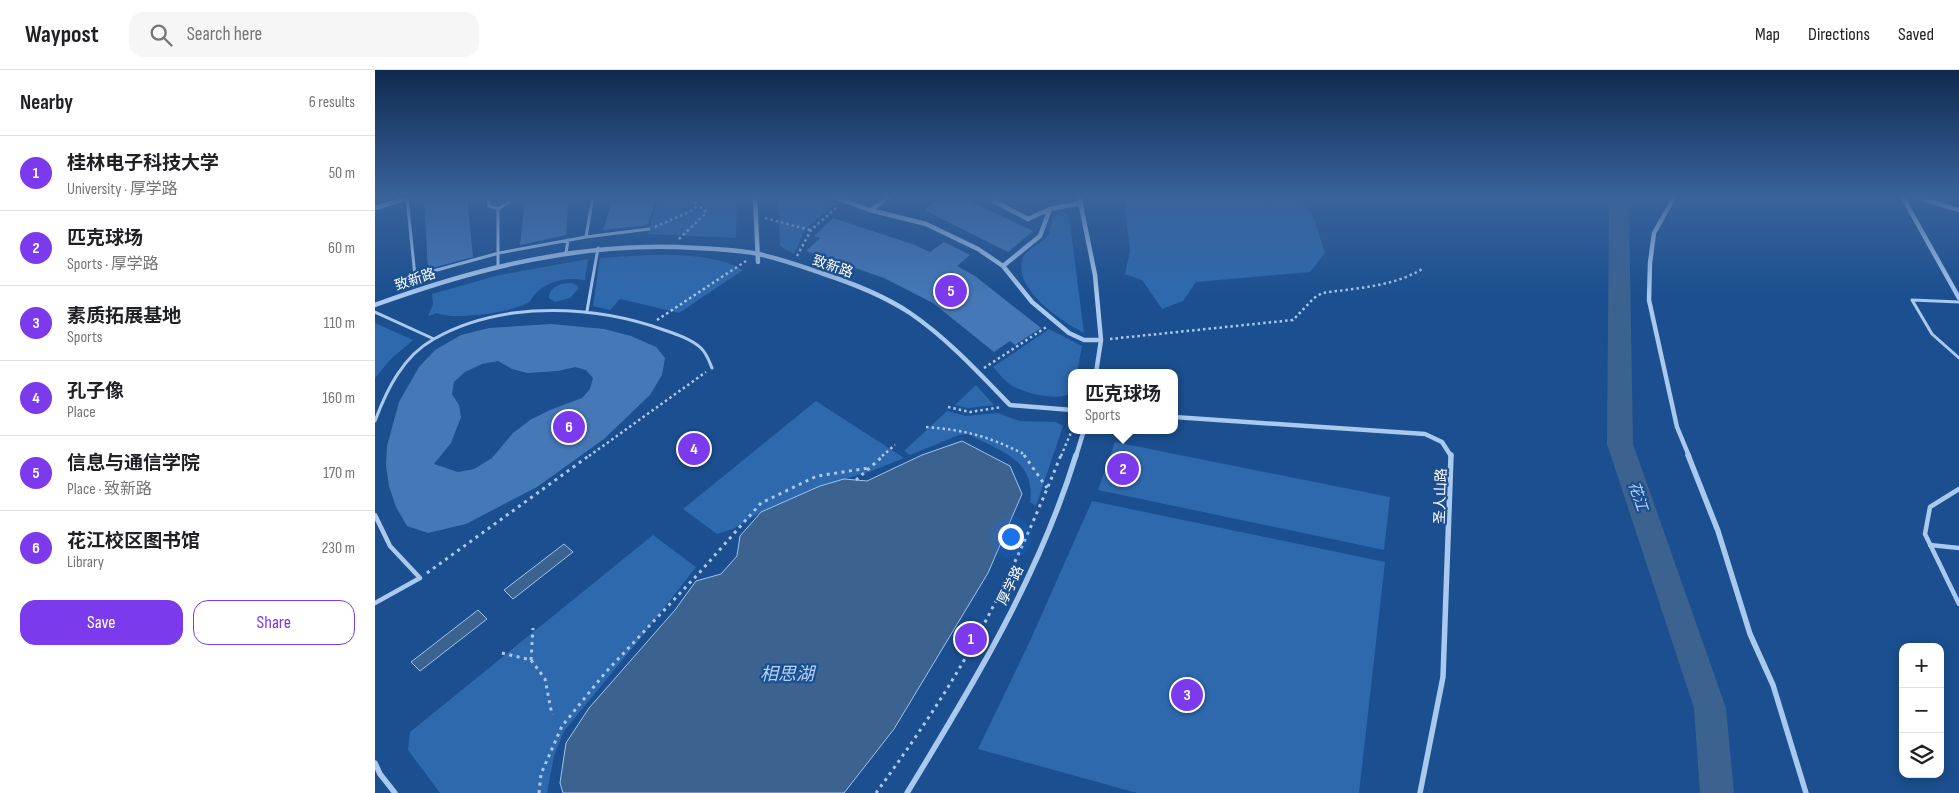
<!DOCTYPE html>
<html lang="en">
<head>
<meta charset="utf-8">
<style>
	body { margin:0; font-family:"Sofia Sans Condensed","Noto Sans SC",sans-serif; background:#f6f6f6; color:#202124 }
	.controls { position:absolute; right:15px; bottom:15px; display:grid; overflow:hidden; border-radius:10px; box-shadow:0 2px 12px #0003 }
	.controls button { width:45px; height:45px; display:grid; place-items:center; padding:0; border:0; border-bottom:1px solid #e0e0e0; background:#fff; color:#202124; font:25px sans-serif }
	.you { position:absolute; left:635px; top:466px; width:18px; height:18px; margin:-12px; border:4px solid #fff; border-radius:50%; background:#1a73e8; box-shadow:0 0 0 8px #1a73e833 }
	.badge { display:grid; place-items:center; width:32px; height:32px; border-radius:50%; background:#7c3aed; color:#fff; font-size:16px; font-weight:700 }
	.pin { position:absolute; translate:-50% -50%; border:2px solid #fff; box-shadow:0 1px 5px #0006 }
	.popup { position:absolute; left:693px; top:299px; width:110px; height:65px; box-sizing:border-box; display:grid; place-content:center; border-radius:10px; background:#fff; filter:drop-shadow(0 1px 4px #0005); font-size:16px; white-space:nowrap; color:#757577 }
	.popup b { font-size:19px; color:#202124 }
	.popup::after { content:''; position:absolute; left:50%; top:100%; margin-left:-10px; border:10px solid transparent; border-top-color:#fff }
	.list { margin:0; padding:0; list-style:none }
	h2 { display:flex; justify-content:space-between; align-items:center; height:65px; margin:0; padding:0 20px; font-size:21px }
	h2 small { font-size:16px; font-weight:400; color:#757577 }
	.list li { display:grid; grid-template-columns:32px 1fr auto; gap:15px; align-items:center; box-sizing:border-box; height:75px; padding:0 20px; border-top:1px solid #e0e0e0 }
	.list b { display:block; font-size:19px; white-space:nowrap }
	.list p { margin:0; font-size:16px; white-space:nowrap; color:#757577 }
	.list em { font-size:16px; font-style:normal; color:#757577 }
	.actions { display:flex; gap:10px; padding:15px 20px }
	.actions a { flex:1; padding:11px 0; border:1px solid #7c3aed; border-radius:15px; text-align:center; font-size:18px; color:#7c3aed }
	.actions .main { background:#7c3aed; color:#fff }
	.icon { flex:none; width:28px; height:28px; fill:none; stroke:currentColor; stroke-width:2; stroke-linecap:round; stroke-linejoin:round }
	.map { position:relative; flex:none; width:1584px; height:723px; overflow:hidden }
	header { display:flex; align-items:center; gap:30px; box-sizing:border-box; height:70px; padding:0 25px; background:#fff; border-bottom:1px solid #e0e0e0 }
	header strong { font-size:24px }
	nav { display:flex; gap:28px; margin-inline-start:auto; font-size:18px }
	.search { width:350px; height:45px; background:#f6f6f6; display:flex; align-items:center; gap:12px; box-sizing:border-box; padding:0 18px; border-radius:15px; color:#757577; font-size:19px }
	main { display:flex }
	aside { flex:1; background:#fff }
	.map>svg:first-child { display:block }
	.green { fill:#2e69ad }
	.water { fill:#3c6290; stroke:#9cc4f0 }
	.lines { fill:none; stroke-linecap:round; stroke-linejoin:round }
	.stream { stroke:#9cc4f0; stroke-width:4 }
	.river { fill:#3c6290; fill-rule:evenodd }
	.building { fill:#4478b7; fill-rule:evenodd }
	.path-far1 { stroke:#a9c9ee; stroke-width:2.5; stroke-dasharray:2.5 3; stroke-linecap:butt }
	.path { stroke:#a9c9ee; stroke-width:3; stroke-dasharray:3 4.5; stroke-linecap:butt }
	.service-far1 { stroke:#a9c9ee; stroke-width:3 }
	.service { stroke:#a9c9ee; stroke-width:4.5 }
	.minor-far1 { stroke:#a9c9ee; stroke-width:4.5 }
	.minor { stroke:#a9c9ee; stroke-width:5.5 }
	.labels { text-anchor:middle; stroke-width:4.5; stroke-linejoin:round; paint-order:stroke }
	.street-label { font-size:14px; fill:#fff; stroke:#1b4f8f }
	.water-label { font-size:15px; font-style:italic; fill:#b5d3f5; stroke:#1b4f8f }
	.near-water-label { font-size:18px; font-style:italic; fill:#b5d3f5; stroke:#1b4f8f }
</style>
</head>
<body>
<header>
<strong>Waypost</strong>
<div class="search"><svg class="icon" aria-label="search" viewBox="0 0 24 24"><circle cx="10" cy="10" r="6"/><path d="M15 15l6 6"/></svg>Search here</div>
<nav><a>Map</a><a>Directions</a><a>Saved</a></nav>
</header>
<main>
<aside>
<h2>Nearby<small>6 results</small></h2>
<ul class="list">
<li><span class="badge">1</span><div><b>桂林电子科技大学</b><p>University · 厚学路</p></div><em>50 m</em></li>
<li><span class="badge">2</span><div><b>匹克球场</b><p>Sports · 厚学路</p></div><em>60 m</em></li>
<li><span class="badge">3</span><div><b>素质拓展基地</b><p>Sports</p></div><em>110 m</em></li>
<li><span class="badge">4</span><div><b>孔子像</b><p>Place</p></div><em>160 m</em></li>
<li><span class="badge">5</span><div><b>信息与通信学院</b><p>Place · 致新路</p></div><em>170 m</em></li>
<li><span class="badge">6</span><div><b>花江校区图书馆</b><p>Library</p></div><em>230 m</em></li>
</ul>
<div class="actions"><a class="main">Save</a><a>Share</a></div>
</aside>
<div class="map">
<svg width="1584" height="723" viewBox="0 0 1584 723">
	<rect width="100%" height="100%" fill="#1b4f8f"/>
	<path class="green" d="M283 126H362L361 168 273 164Z
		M403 126H448L460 134 430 159 419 184 405 176Z
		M751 126H922L937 143 950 183 935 202 821 212 808 231 787 239 767 210 750 204 755 181 750 140Z
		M689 142 694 146 709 263C687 252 636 218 648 188 652 177 668 174 673 165 680 153 671 146 689 142Z
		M272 185C303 185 340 184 368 200L304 243 245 229 235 240 218 236 225 188Z
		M213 189 210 210C191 207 174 210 160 224 157 227 156 231 153 233 136 242 79 251 62 243L53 246 58 234 57 224 124 205Z
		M197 213 203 216V219L195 228 180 232 174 228C174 216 187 213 197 213Z
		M0 253 38 270 16 289 0 308Z
		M674 259 707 276 702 303H697V323C683 332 644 323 632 312 627 308 623 302 618 297Z
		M601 315 619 335 593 338 580 335Z
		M441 331 529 388 494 402 445 416 386 442 358 459 342 464 308 439Z
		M572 341 591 346 623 343 644 351 681 352 688 356 661 436 655 432C661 389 624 381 593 364L584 365 535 385 529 381Z
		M740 372 1015 427 1009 480 723 420Z
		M717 431 1010 492 984 723H762L603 679 655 571Z
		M278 465 321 497 268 565 189 661 179 686 172 723H65L33 680 35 662Z"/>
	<path class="water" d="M587 371 635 396 647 424 613 503 519 659 469 723H188L185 713 191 673 214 638 300 540 321 511 346 504 362 486 365 466 386 442 445 416 469 409 492 411 547 385Z
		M189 474 198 482 138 529 129 520Z
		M103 540 112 549 45 601 36 592Z"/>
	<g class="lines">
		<path class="stream" d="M1246 126 1253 129"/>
		<path class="river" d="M1245 126H1267L1254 139 1258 374 1351 638 1359 723H1325L1319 638 1232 374 1234 137Z"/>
	</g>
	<path class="building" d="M63 126H92L98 187 53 199 49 129Z
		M150 126H194L191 165 145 175Z
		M239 126H281L273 155 228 160Z
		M568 126H584L658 161 633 182 549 140Z
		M458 148 540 175 555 182 569 172 595 185 582 196 600 206 666 258 640 275 635 271 619 282 558 233 509 208 431 181 445 168 439 166Z
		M176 254 229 259 256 266 281 277 290 288 287 305 275 325 229 369 162 417 91 454 53 463 32 456 21 437 14 416 11 396 12 376 24 332 44 297 60 280 86 265 114 258ZM123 291 137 299 152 303 183 301 200 297 211 300 218 308 215 319 207 328 175 340 155 350 138 363 117 388 99 399 83 402 59 394 76 373 86 347 84 335 77 324 79 312 90 302 107 294Z"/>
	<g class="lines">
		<path class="path-far1" d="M390 148 435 160
			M280 157 318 140 322 136 320 132 323 126
			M304 169 331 143 329 139 322 136
			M422 186 436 160 462 137
			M282 250 371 191
			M735 269 918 250 939 228 947 223C982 218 1018 217 1049 198
			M609 298 673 256
			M573 337 595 342 627 337
			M551 357C590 360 612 366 647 383L649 386
			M214 386 331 302
			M507 386 520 375
			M686 386 697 360"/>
		<path class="path" d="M649 385 672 418
			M481 410 509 385
			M52 503 215 385
			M127 583 156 590 170 609 177 645
			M156 590 158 558
			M164 723 166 704 187 656 230 603 325 502 386 433 442 406 494 398
			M501 723C533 679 564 634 591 587 628 522 658 454 686 385"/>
		<path class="service-far1" d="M42 126 32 128 40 206 124 183 211 167 274 159
			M113 126 114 136 123 139 134 132V126
			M123 139V196
			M211 167 218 126
			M191 183 193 170
			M1584 232 1537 230 1557 264 1584 288
			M212 241 223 178
			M0 242 59 269
			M0 351C12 319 28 286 59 269 83 255 111 247 138 243 188 237 241 243 289 260 301 264 316 269 326 278 332 284 334 291 337 298"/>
		<path class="service" d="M1584 419 1555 437 1550 464 1584 534
			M0 445 15 476 45 508 0 533
			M1555 475 1584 478"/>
		<path class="minor-far1" d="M380 126 383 192
			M456 126 495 140 516 126
			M623 126 619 131 653 149 675 139 705 133
			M704 126 720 205 726 270 721 303
			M1300 126 1279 163 1275 193 1274 230 1302 357 1314 386
			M1527 126 1584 228
			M1538 126 1584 140
			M0 138 32 128
			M495 140 551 154 603 179 628 196 657 232 694 263 709 270H726
			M628 196 665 166 675 139
			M0 235C104 197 209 171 321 178 342 179 364 180 384 184 405 189 426 196 446 203 477 213 508 225 535 243 573 269 604 303 635 335L697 340
			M799 347 1050 364 1067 372 1076 386
			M701 386 709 360"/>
		<path class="minor" d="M1313 385 1343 461 1375 564 1398 615 1431 723
			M0 693 5 704 20 723
			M532 723C598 615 664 506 701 385
			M1045 723 1068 607 1076 385"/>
	</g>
	<linearGradient id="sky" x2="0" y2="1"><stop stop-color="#0f2b4f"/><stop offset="0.56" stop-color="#39639b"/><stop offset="1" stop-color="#39639b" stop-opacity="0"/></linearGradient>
	<rect width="1584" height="227" fill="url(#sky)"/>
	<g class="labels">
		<g class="street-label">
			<text transform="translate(458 196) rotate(19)" y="5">致新路</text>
			<text transform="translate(40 209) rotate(-19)" y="5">致新路</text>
			<text transform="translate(1065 426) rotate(-88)" y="5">圣人山路</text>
			<text transform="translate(635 515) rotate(-64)" y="5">厚学路</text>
		</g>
		<g class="water-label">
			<text transform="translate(1263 426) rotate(71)" y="5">花江</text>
		</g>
		<g class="near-water-label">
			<text x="412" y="610">相思湖</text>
		</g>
	</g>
</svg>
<div class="controls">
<button>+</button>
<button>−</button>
<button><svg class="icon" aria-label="layers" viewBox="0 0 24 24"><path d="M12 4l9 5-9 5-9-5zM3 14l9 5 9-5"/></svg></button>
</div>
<div class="you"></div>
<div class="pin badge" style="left:596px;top:569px">1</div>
<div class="pin badge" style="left:748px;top:399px">2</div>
<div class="popup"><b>匹克球场</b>Sports</div>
<div class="pin badge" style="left:812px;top:625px">3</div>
<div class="pin badge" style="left:319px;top:379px">4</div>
<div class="pin badge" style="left:576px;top:221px">5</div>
<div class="pin badge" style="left:194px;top:357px">6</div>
</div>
</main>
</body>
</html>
